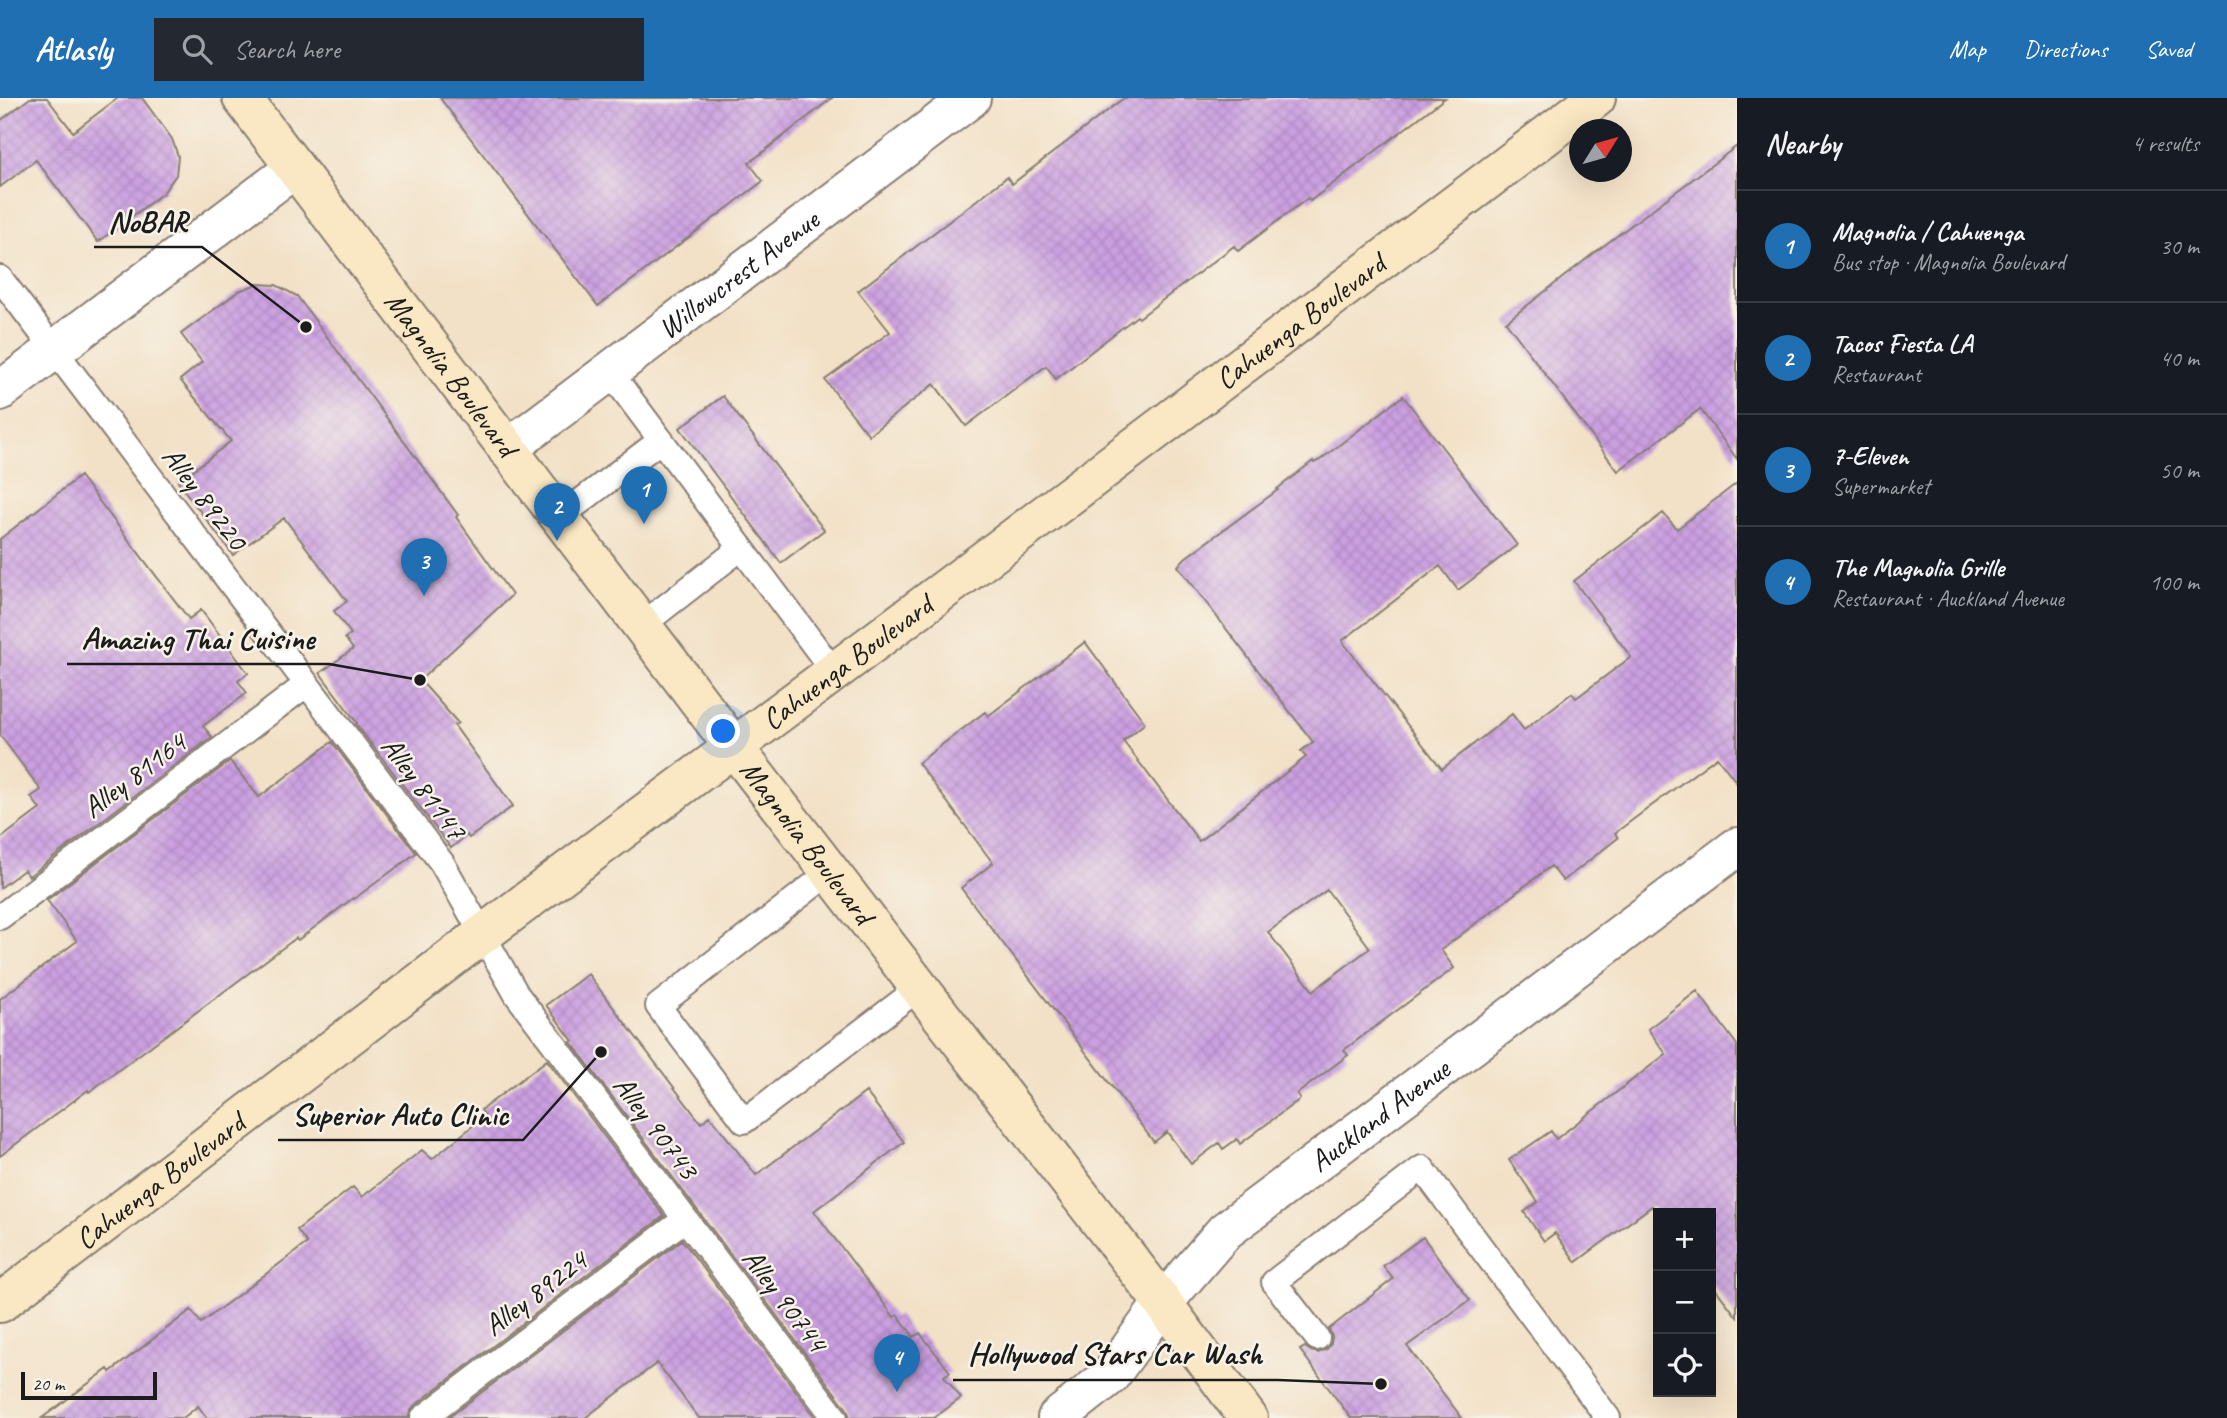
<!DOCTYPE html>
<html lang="en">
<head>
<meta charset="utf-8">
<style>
	body { margin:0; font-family:Caveat,sans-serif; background:#242831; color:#f1f3f6 }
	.controls { position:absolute; right:21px; bottom:21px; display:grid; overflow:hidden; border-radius:0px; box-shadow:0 7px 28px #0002 }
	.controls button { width:63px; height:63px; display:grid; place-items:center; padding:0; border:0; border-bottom:2px solid #363941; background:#171b24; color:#f1f3f6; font:35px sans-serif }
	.compass { position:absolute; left:1569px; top:21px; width:63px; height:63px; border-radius:50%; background:#171b24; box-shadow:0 7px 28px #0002; rotate:53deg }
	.scale { position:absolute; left:21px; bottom:18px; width:136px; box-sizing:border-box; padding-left:7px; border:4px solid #1c1c1c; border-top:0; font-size:19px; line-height:24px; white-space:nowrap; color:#1c1c1c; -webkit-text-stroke:5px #f7f3e8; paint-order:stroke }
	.you { position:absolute; left:724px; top:634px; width:24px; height:24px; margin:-18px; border:5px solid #fff; border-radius:50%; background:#1a73e8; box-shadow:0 0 0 10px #1a73e833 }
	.badge { display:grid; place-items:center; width:46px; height:46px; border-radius:50%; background:#1f6fb2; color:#fff; font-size:23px; font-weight:700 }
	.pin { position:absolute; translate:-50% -58px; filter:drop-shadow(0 2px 4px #0008) }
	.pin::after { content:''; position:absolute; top:37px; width:24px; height:21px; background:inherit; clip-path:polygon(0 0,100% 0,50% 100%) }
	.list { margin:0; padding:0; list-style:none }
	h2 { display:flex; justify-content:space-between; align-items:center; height:91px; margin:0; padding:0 28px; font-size:30px }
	h2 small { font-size:23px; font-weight:400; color:#9ea1a6 }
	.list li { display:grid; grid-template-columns:46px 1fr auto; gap:21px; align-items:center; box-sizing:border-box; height:112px; padding:0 28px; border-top:2px solid #363941 }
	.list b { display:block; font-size:26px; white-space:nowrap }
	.list p { margin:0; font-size:23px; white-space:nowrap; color:#9ea1a6 }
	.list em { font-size:23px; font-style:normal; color:#9ea1a6 }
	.icon { flex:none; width:38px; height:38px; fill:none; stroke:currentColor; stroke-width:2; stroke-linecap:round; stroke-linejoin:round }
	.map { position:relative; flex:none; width:1737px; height:1320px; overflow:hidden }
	header { display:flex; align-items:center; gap:42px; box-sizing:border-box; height:98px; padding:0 35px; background:#1f6fb2; color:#fff }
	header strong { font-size:33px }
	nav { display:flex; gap:38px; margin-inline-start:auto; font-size:24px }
	.search { width:490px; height:63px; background:#242831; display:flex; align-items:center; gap:18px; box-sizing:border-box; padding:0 24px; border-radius:0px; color:#9ea1a6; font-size:26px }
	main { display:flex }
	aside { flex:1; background:#171b24 }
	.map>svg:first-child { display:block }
	.building { fill:url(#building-cross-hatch); fill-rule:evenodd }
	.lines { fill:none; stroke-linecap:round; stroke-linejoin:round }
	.lane-casing { stroke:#887e72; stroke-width:28 }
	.street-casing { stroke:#887e72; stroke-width:42 }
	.secondary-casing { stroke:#887e72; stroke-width:42 }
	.lane { stroke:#fff; stroke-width:24 }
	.street { stroke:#fff; stroke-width:38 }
	.secondary { stroke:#fae7c3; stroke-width:38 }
	.labels { text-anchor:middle; stroke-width:5; stroke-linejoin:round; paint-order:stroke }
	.street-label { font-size:30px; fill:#1c1c1c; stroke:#f7f3e8 }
	.leader { fill:none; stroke:#1c1c1c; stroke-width:2.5 }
	.callout-dot { fill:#1c1c1c; stroke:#f7f3e8; stroke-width:2.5 }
	.callout-label { font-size:32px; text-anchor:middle; font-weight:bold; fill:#1c1c1c; stroke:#f7f3e8; stroke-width:5; stroke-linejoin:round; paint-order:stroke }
</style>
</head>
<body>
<header>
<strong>Atlasly</strong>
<div class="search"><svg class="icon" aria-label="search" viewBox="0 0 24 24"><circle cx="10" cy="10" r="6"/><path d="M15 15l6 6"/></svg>Search here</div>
<nav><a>Map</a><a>Directions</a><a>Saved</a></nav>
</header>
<main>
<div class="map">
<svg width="1737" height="1320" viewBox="0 0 1737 1320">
	<defs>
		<pattern id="building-cross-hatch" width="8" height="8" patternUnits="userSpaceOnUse" patternTransform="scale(1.75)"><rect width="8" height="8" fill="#cba0e1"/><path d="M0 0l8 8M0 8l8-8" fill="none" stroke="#ae89c0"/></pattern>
	</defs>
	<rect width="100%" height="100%" fill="#f7f3e8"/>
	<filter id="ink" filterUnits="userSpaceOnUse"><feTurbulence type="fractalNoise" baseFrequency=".0143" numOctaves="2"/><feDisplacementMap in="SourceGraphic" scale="14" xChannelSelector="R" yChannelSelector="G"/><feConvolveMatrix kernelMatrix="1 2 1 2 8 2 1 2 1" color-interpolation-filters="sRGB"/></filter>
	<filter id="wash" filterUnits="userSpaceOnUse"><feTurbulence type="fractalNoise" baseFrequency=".00686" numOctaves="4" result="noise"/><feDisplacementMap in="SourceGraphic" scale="28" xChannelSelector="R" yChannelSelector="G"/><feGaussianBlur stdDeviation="1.57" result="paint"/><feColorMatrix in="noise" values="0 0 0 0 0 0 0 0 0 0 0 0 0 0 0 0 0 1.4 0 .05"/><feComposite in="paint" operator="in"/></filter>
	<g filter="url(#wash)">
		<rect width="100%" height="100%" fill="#f3e1c7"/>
		<g id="blocks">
			<path class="building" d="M30 0H47L73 34 118 0H142L172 41 178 58 176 77 163 95 98 144 36 62 0 89V23Z
				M440 0H832L749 65 763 83 598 208Z
				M1124 0H1445L1310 103 1308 100 1238 153 1234 148 1139 220 1137 218 1056 281 1046 268 966 328 934 286 869 337 825 282 890 234 858 193 1007 79 1012 86Z
				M1737 48V361L1700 311 1618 373 1506 224 1598 152Z
				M257 186 276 187 297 198 458 417 456 419 512 497 420 582 458 625 454 627 513 708 469 740 467 737 451 750 356 626 357 625 320 575 353 551 345 540 351 536 334 513 347 503 284 420 233 457 178 384 231 343 180 282 202 264 181 236 239 193Z
				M723 298 824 432 781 465 680 330Z
				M1403 298 1517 447 1458 492 1440 468 1342 543 1442 671 1512 616 1524 632 1572 595 1576 600 1631 559 1574 483 1663 415 1677 431 1737 385V685L1717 659 1615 735 1618 740 1563 783 1551 768 1441 852 1454 870 1344 952 1348 957 1297 996 1300 1001 1240 1046 1237 1041 1223 1051 1219 1045 1191 1066 1167 1034 1154 1044 961 790 993 765 918 665 985 614 988 618 1085 544 1145 625 1123 643 1199 743 1306 659 1301 653 1313 644 1178 468 1185 460 1278 392 1277 391 1313 363 1314 365 1320 362ZM1327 792 1370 850 1313 893 1268 834Z
				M80 378 189 521 201 512 248 575 238 583 247 595 203 628 212 639 29 778 24 772 0 790V741L40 711 31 699 41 692 0 637V441Z
				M332 644 416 755 354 801 353 800 298 842 296 840 89 994 88 992 0 1058V901L77 843 47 802 230 663 259 699Z
				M588 876 701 1025 710 1018 756 1077 866 994 904 1044 814 1113 894 1219 898 1217 914 1239 920 1235 950 1274 944 1278 961 1300 934 1320H850L847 1311 571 944 573 943 546 907Z
				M1697 893 1737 947V1219L1711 1185V1115L1658 1116 1652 1108 1576 1164 1555 1135 1544 1143 1524 1114 1538 1104 1509 1062 1551 1033 1556 1041 1666 956 1648 931Z
				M547 962 664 1118 414 1308 410 1314 408 1320H207L198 1308 183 1320H42L108 1271 110 1274 191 1212 201 1225 307 1145 297 1132 353 1089 362 1099 422 1052 432 1061 485 1018 481 1012Z
				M1423 1139 1470 1202 1407 1248 1462 1320H1351L1300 1252 1305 1249 1311 1253 1318 1255 1327 1251 1331 1245 1332 1239 1329 1231 1393 1181 1383 1168Z
				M682 1142 816 1320H699L657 1265 585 1320H448Z"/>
		</g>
	</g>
	<g filter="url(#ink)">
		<use href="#blocks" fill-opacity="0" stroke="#887e72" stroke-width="2"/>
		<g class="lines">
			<g class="lane-casing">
				<path id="lane" d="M0 180 442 765 517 897 835 1320
					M610 274 834 574
					M560 419 661 342
					M642 527 741 450
					M830 774 658 908 744 1023 919 890
					M0 819 307 586
					M1317 1240 1274 1184 1422 1070 1608 1320
					M423 1320 685 1121"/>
			</g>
			<g class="street-casing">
				<g id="street">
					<path d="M0 293 295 70"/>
					<path id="s1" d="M507 351 971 0"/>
					<path id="s2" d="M1057 1320 1110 1278 1163 1205 1225 1133 1737 749"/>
				</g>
			</g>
			<g class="secondary-casing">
				<g id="secondary">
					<path id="s3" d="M242 0 733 648 1163 1205 1248 1320"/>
					<path id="s4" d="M0 1205 483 836 999 451 1596 0"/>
				</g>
			</g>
			<use href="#lane" class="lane"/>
			<use href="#street" class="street"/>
			<use href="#secondary" class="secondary"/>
		</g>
	</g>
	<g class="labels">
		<g class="street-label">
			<text dy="10" stroke="none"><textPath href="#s1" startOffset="290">Willowcrest Avenue</textPath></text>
			<text dy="10" stroke="none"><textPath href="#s4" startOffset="1629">Cahuenga Boulevard</textPath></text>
			<text dy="10" stroke="none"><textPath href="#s3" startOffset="346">Magnolia Boulevard</textPath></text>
			<text transform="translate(205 400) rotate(53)" y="10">Alley 89220</text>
			<text dy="10" stroke="none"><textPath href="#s4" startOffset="1062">Cahuenga Boulevard</textPath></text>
			<text transform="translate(134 677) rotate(-37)" y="10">Alley 81164</text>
			<text transform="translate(424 690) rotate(53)" y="10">Alley 81147</text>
			<text dy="10" stroke="none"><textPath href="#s3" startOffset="934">Magnolia Boulevard</textPath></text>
			<text dy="10" stroke="none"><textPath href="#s2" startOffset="446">Auckland Avenue</textPath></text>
			<text transform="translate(656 1029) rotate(53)" y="10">Alley 90743</text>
			<text dy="10" stroke="none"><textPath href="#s4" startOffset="201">Cahuenga Boulevard</textPath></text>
			<text transform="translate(535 1195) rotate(-37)" y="10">Alley 89224</text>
			<text transform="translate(785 1202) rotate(53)" y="10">Alley 90744</text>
		</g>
	</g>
	<path class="leader" d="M306 229L202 149H94M420 582L329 566H67M601 954L523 1042H278M1381 1286L1278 1282H953"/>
	<g class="callout-dot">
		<circle cx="306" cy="229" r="7"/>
		<circle cx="420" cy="582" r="7"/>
		<circle cx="601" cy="954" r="7"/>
		<circle cx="1381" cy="1286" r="7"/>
	</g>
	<g class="callout-label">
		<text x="148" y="134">NoBAR</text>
		<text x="198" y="551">Amazing Thai Cuisine</text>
		<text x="400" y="1027">Superior Auto Clinic</text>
		<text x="1115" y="1266">Hollywood Stars Car Wash</text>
	</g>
</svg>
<div class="controls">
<button>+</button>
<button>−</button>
<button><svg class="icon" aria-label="locate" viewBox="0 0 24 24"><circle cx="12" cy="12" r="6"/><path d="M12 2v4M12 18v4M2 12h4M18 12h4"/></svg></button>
</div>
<svg class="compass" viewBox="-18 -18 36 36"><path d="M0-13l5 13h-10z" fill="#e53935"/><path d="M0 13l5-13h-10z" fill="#9ea1a6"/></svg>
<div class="scale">20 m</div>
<div class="you"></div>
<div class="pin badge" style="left:644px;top:426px">1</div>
<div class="pin badge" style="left:557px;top:443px">2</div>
<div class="pin badge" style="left:424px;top:498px">3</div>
<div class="pin badge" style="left:897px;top:1294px">4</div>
</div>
<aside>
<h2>Nearby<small>4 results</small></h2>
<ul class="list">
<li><span class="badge">1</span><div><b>Magnolia / Cahuenga</b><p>Bus stop · Magnolia Boulevard</p></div><em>30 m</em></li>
<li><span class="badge">2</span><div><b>Tacos Fiesta LA</b><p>Restaurant</p></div><em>40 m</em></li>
<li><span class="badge">3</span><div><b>7-Eleven</b><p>Supermarket</p></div><em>50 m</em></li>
<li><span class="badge">4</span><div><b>The Magnolia Grille</b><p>Restaurant · Auckland Avenue</p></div><em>100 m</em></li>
</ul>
</aside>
</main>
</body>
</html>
